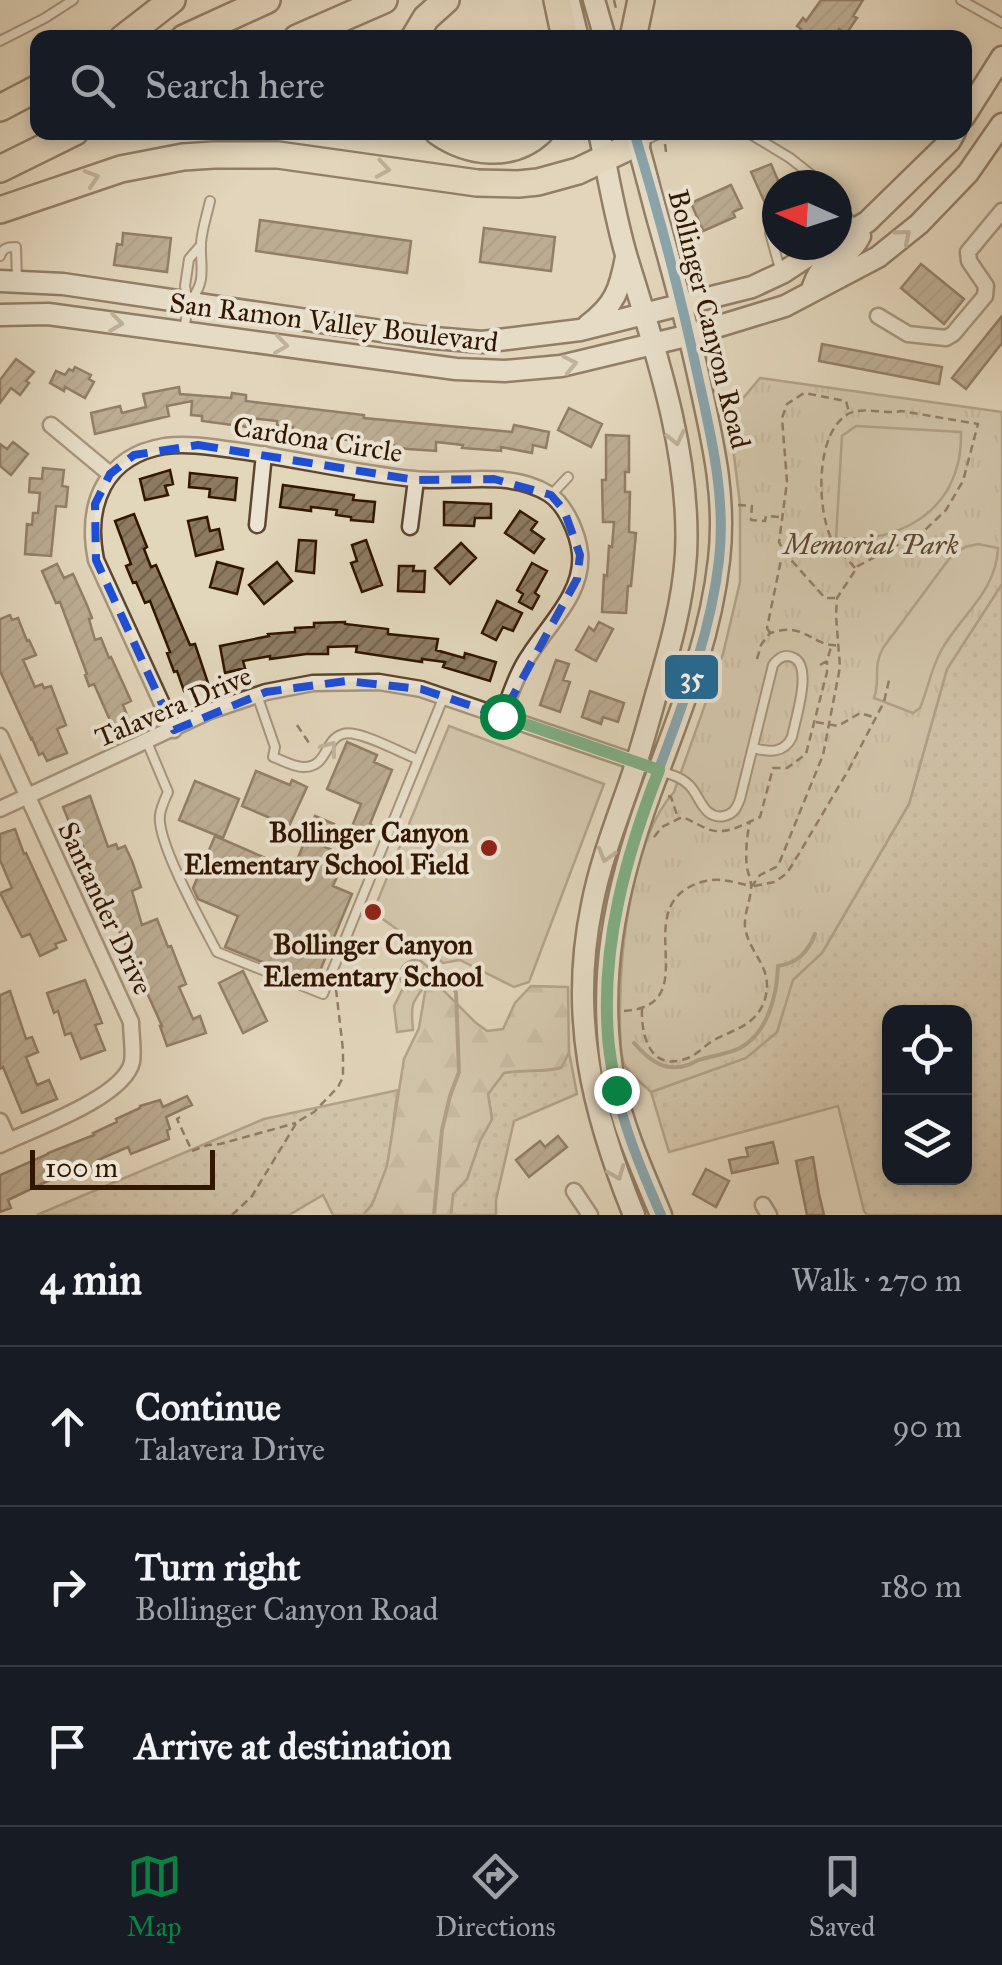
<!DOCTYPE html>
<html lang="en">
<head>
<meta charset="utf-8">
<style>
	body { margin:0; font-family:"IM FELL Great Primer",serif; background:#20242c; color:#f1f3f6 }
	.controls { position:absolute; right:30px; bottom:30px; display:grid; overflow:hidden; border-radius:20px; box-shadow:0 5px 15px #0003 }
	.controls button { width:90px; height:90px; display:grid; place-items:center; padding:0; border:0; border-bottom:2px solid #363941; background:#171b24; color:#f1f3f6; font:50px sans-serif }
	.compass { position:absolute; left:762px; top:170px; width:90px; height:90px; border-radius:50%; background:#171b24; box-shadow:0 5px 15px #0003; rotate:273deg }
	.scale { position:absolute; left:30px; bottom:25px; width:185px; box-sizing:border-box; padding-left:10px; border:5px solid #311600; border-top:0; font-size:28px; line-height:35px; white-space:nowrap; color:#311600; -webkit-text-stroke:8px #ece4d3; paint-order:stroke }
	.stop { position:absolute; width:30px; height:30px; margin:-22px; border:8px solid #0b8043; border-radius:50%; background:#fff }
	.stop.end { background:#0b8043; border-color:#fff; box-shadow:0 2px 10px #0008 }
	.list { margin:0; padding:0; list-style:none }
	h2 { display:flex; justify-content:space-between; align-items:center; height:130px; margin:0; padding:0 40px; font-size:42px }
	h2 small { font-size:32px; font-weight:400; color:#9ea1a6 }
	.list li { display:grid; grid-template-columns:65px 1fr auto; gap:30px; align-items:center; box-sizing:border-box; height:160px; padding:0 40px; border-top:2px solid #363941 }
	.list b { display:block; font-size:38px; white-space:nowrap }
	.list p { margin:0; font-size:32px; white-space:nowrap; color:#9ea1a6 }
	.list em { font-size:32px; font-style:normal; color:#9ea1a6 }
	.icon { flex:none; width:55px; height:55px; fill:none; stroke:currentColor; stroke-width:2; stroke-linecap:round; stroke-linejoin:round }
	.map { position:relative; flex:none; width:1002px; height:1215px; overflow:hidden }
	.search { position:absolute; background:#171b24; box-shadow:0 5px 15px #0003; left:30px; right:30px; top:30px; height:110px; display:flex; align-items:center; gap:25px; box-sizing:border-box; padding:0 35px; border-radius:20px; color:#9ea1a6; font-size:38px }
	.sheet { height:610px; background:#171b24 }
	nav { display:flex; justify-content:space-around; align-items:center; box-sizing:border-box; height:140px; border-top:2px solid #363941; background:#171b24; font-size:28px; color:#9ea1a6 }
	nav a { display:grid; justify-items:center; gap:5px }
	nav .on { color:#0b8043 }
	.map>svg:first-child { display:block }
	.grass { fill:url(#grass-dots); stroke:#7a664e; stroke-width:2.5; fill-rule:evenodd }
	.forest { fill:url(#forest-firs); stroke:#7a664e; stroke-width:2.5 }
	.park { fill:url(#park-tufts); stroke:#7a664e; stroke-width:2.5 }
	.pitch { fill:#c4b59b; stroke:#7a664e; stroke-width:2.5 }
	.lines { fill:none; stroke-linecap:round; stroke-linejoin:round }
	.stream { stroke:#77624a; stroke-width:4 }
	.building { fill:url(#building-hatch); stroke:#311600; stroke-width:2.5 }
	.lane-casing { stroke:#5d462f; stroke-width:12 }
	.street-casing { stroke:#5d462f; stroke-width:19 }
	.secondary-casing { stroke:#311600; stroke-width:25 }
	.highway-casing { stroke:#311600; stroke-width:30 }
	.path { stroke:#311600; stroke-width:2.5; stroke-dasharray:8 5; stroke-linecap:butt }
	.lane { stroke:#ece4d3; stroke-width:8 }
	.street { stroke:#ece4d3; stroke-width:14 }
	.secondary { stroke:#ece4d3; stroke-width:20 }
	.highway { stroke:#e2d6bb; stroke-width:25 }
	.bus-1-casing { stroke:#ece4d3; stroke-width:18 }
	.bus-1 { stroke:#1e6b9b; stroke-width:10 }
	.oneway { stroke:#928067 }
	.oneway2 { stroke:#988774 }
	.route { stroke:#0b8043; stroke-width:12 }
	.marked { fill:none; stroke:#1d4ed8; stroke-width:8; stroke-dasharray:20 12; stroke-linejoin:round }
	.poi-dot { fill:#8f2418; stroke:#ece4d3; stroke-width:4 }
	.labels { text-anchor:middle; stroke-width:8; stroke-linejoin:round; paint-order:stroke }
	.street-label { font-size:28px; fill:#311600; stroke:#ece4d3 }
	.park-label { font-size:28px; font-style:italic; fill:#5d462e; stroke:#ece4d3 }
	.poi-label { font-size:28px; font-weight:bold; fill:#311600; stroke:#ece4d3; text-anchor:end }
	.line-badge { stroke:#ece4d3; stroke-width:4 }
	.badge-label { font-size:28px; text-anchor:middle; font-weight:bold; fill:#fff }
</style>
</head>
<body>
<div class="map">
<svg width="1002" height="1215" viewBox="0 0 1002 1215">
	<defs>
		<pattern id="grass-dots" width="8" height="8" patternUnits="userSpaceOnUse" patternTransform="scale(2.5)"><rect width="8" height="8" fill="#c4b59b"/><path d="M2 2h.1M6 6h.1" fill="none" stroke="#a99b84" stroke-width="1.8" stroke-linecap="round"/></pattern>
		<pattern id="forest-firs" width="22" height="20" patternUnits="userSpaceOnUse" patternTransform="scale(2.5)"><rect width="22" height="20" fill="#c4b59b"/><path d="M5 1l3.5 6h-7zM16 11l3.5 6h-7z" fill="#a99b84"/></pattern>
		<pattern id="park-tufts" width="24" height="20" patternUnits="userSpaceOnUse" patternTransform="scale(2.5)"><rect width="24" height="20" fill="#c4b59b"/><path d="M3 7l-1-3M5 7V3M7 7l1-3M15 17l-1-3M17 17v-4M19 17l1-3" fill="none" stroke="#a99b84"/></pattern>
		<pattern id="building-hatch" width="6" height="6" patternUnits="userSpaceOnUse" patternTransform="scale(2.5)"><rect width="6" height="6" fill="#8d7a61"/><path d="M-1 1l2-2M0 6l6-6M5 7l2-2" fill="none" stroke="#74634e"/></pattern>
	</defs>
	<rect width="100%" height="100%" fill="#e2d6bb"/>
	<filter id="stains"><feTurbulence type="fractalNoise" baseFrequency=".002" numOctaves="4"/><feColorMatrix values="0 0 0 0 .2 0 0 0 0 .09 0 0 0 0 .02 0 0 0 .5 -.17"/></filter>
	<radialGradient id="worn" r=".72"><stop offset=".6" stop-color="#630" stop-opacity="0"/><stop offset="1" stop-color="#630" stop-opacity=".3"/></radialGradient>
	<path class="grass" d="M1002 584V1215H867L864 1211 838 1106 669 1152 651 1092 746 1058 777 1032 793 979 822 953 909 804 947 669ZM890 1012H964V1178H890Z
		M569 1052 577 1094 514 1121 496 1200V1215H451L453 1194 467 1179 480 1141 492 1119 488 1094 504 1073C523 1069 543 1073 561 1068Z
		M398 1090C390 1131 394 1182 363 1215H333L323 1195 289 1215H37L264 1119Z"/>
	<path class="forest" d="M432 979 475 1022 487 1031 503 1029 515 1003 531 986 568 987 569 1052 562 1067C544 1073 523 1069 504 1073L488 1094 492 1119 480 1141 467 1179 453 1194 451 1215H363L372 1205 387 1166 404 1059 419 1028 425 992Z"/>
	<path class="park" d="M760 378 1002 412V584L947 669 909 804 822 953 793 980 777 1032 746 1058 651 1092C643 1084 629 1074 624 1064 619 1050 620 1024 620 1009 620 948 632 838 674 792L723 654 740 582V504L729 415Z
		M413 960 421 961 428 967 429 980C413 1003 410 1000 413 1030L397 1032 394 1006 404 986C396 975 400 964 413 960Z"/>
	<path class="pitch" d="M856 426 961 432C961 442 961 453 958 463 944 520 890 543 836 538L842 436Z
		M978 544 998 548C996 592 962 614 942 649 931 668 928 689 920 708L913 713 874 698C881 679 872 668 883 648L949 559 965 547Z
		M449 726 604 784 529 982 514 987 460 960 443 963 429 949 405 947 398 930 373 912Z"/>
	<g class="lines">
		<path class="stream" d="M634 1043C648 1059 664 1073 688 1065 693 1063 697 1060 702 1059 715 1055 728 1054 740 1048 768 1033 777 995 778 966 798 963 808 952 815 934
			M434 1215 442 1130 450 1096 459 1072 456 993 451 978"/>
	</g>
	<path class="building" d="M821 0H863L853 16 857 18 846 34 839 29 834 38H794L801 29 797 26 803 18 806 21Z
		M771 164 780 185H777V230L751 172Z
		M731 185 742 208 733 212 735 217 703 231 691 203Z
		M260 220 411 241 407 273 256 251Z
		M484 228 555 237 551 271 480 262Z
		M123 233 171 238 167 272 114 265 117 244 122 245Z
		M921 264 964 299 944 324 901 288Z
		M1002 316V343L966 389 952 378Z
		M822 344 942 367 939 384 819 361Z
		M16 359 34 372 26 381 29 383 20 395 11 388 0 403V380Z
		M75 367 91 375 89 379 94 382 85 398 65 387 64 391 50 383 56 371 65 375 69 369 73 371Z
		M179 387 180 394 231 398 232 393 246 395V401L364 415V418L512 432 514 425 549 432 546 448 533 445 532 453 501 447V451L462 448 463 445 436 442V451L408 449 394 447V445L292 434 293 427 277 425V421L249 418 248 427 202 421V416L191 415 192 401 167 406 169 416 95 434 91 413 120 406 122 413 146 407 143 394Z
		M569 408 602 424 591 447 558 430Z
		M606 435 629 436V472H625V492H630L629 532 636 533 631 586H628L626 613 602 612 604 575 607 576 609 546 612 547 614 522H603L602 480H606Z
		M13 442 28 454 11 475 0 466V444L7 449Z
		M43 468 64 470 62 486 68 487 66 507 56 506 51 556 25 554 27 524 32 525 33 513H38L40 493 29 492 30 478 42 479Z
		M170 470 173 484 165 486 168 495 145 500 140 479Z
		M190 473 237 478 235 500 209 497 210 489 189 487Z
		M283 485 354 495 353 500 375 502 373 522 351 520V517L336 515 337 510 311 507V511L280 507Z
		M444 502 491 504V518H475L474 526 444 525Z
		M520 511 537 522 531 530 544 539 534 553 505 533Z
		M134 514 147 547 144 549 151 567 156 565 190 645 195 644 208 683 184 691 177 671 174 672 167 653 170 652 150 601 145 603 136 582 133 583 126 566 131 564 115 521Z
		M207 517 210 531 219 529 223 549 196 556 188 521Z
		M299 540 316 541 314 573 296 571Z
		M366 540 382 585 362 592 351 563 357 561 352 545Z
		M461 543 476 558 450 584 435 568Z
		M217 562 243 569 237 594 210 587Z
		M277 562 292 581 264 604 249 585Z
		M532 563 547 571 535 593 539 596 532 609 519 602 523 594 517 590Z
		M57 564 64 578 73 574 87 605 92 618 89 619 95 640 101 638 109 658 111 657 131 701 123 705 129 720 113 727 94 684 89 686 85 675 87 674 60 602 56 603 42 571Z
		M399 566H414L413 571H425L424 592 398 591Z
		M497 601 522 613 513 631 503 627 496 640 482 633Z
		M10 615 12 620 18 618 27 641 29 640 36 655 23 660 35 687 42 684 44 688 51 686 66 725 57 729 67 753 47 761 43 753 39 755 32 738 31 739 0 671V619Z
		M345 622V624L388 629V634L438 639 436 650 464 658 465 653 496 662 490 681 443 667 445 662 422 659V662L356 652 357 646 328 647V654H306L270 659V656L243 661 245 668 225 673 220 646 269 636 268 634 295 632V628L314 627V623Z
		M599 622 613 629 596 661 576 650 589 627 594 631Z
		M556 660 569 664 563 680 570 682 560 712 540 705Z
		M590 691 624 703 618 722 603 717 601 724 582 717Z
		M347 742 377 755 374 762 392 770 370 824 376 827 370 842 349 834 361 804 327 789Z
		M256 771 290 785 292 780 307 787 289 826 242 806Z
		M195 781 239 799 223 838 179 820Z
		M90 796 108 847 116 844 118 849 125 846 132 861 141 887 132 891 142 925 157 919 168 947 171 946 186 984 179 987 193 1019 200 1016 206 1033 167 1046 160 1026H162L116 924 109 900 106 901 74 826 71 827 63 807Z
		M315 816 334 824 325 847 330 849 327 854 344 861 333 886 352 894 315 983 225 947 238 916 198 899 193 888 215 836 293 870Z
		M15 829 24 854 26 853 66 940 55 944 57 948 40 956 30 934 22 937 0 893 12 888 0 860V834Z
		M243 971 267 1021 243 1033 219 983Z
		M85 980 102 1023 95 1025 105 1050 81 1059 71 1033 65 1035 58 1011 54 1013 47 993Z
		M10 991 26 1039 32 1037 38 1052 26 1057 37 1085 49 1080 57 1099 22 1113 3 1067 0 1069V995Z
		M187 1096 192 1105 166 1117 170 1129 167 1130 169 1139 131 1154 128 1147 98 1160 99 1164 54 1178 8 1200 11 1208 0 1212V1175L48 1154V1153L94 1135 93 1133 117 1122 116 1119 140 1108V1106L160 1100 163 1107Z
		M558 1136 567 1147 529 1177 516 1160 540 1141 545 1147Z
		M773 1142 778 1163 732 1173 729 1160 748 1156 746 1148Z
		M813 1157 819 1194 824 1215H807L796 1161Z
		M706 1169 729 1181 716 1207 693 1194Z"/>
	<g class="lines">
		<g class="lane-casing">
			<path id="lane" d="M961 0 1002 23
				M0 41 45 18 73 0
				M747 132 790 158 824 185
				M640 142 663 132
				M837 201 854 226
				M770 233 780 269
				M0 256C3 248 7 247 16 247L17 281
				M191 300C207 280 200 267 201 243 202 229 207 215 210 201
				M184 332 188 304 185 286 189 259 201 245
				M551 495 568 477
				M257 695 275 747 273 757C282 760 293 767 303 767 328 768 324 739 343 734 358 729 401 753 417 759
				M147 742 168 792C165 799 161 807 160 815 156 841 203 925 217 952L323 994 444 696
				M659 771C670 774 681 777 689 785 700 795 703 820 724 816 734 814 737 807 740 799L773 665C778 658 785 653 794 658 813 667 795 720 792 737 784 754 769 752 753 748"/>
		</g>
		<g class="street-casing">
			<path id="street" d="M878 316 908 334 946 338 953 334 985 296 986 286 969 261 968 252 1002 211
				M51 425 110 474
				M257 525 264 454
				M410 527 416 480
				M174 730 96 560C85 505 104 456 165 446 187 443 211 447 233 450 294 458 353 473 414 479 458 484 509 469 549 494 566 505 578 534 580 553 584 592 549 624 530 654 517 672 510 696 502 716
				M0 736 131 1022C131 1034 134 1050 132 1062 124 1098 30 1130 0 1145
				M0 809 210 711 266 692 313 683 379 682 421 689 644 765
				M0 1121 9 1141
				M574 1191 590 1215
				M763 1205 769 1215"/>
		</g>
		<g class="secondary-casing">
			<path id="secondary" d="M594 0 605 38
				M569 2 578 38
				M964 117 1002 57
				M599 132C608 174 615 218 627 258 656 352 691 455 686 554 683 602 670 648 656 695 648 724 640 753 630 782 616 822 600 863 592 905 569 1016 592 1112 634 1215
				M634 132C643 161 650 191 658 220 674 276 689 331 701 388 714 447 726 499 719 560 710 642 679 715 651 791 615 889 595 983 615 1087 624 1131 644 1174 661 1215
				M837 239 867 222 950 141 955 132
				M0 281 63 284 422 337 482 342 580 330 752 287 782 273 825 245
				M811 292C814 285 816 275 822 270 835 257 852 254 860 236L856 228
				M0 315 48 314 456 369 505 371 561 366 690 335 785 306 878 257 919 224 968 173 1002 124
				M588 325C615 305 620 289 626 257"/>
		</g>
		<g class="highway-casing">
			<path id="highway" d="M557 0 565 38
				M123 38 172 0
				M184 38 267 0
				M297 38 384 0
				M414 38 426 18 446 0
				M633 38 641 0
				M0 108 38 88
				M438 132C468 153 511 159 540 132
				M0 169 75 132
				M0 210 121 169 183 157 214 155H278L477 183 518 184 538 182 578 171 637 143 636 132"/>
		</g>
		<path class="path" d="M614 0 617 13
			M665 144 666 152
			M738 505 752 506 751 520 765 521 766 516 780 517
			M835 598H825L784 552 779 542 787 482 782 418 787 404 804 393 846 401 849 412
			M770 633 767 628 781 560 784 554
			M757 659 761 645 770 633C778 631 788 628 797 631 812 635 822 647 838 645
			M820 665 827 661 831 647
			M816 722 838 726 860 713 873 717
			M297 725 309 743
			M668 796 671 797 678 818
			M654 837 662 827 682 817C690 820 697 824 705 828 724 837 742 825 760 817L773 768H787L806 754 827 672V661
			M754 886 775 882 787 873 800 852 849 769 884 702 890 676
			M642 1009C641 1037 651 1073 688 1058 698 1054 705 1045 714 1040 735 1029 757 1025 765 999 774 966 749 955 745 927 744 914 750 902 751 889 752 881 748 875 747 867 745 852 747 836 750 821
			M624 1011C701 1006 639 924 683 891 694 883 708 879 721 880 731 881 742 884 752 886L760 875 778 866 823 755 840 667 836 616 837 598 858 566 924 531 946 510 963 481 978 424 901 411C885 415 862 406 848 414 815 433 817 508 831 538 837 550 847 559 856 569
			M180 1117 177 1119 192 1151 208 1145 220 1144 296 1123
			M232 1215 252 1196 297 1122 314 1112 338 1087 343 1077V1050L336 989"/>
		<use href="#lane" class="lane"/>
		<use href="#street" class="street"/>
		<use href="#secondary" class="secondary"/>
		<use href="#highway" class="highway"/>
		<g class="bus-1-casing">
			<path id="bus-1" d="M634 132C659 214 681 297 699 381 712 440 726 499 719 560 710 641 678 715 651 791 615 890 592 998 619 1102 629 1141 645 1178 661 1215"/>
		</g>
		<use href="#bus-1" class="bus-1"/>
	</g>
	<defs><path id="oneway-chevron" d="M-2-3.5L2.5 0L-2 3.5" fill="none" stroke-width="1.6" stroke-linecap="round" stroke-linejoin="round" transform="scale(2.5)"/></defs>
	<g class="oneway">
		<use href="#oneway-chevron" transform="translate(383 169) rotate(9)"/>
		<use href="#oneway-chevron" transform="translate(92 178) rotate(-18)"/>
	</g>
	<g class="oneway2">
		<use href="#oneway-chevron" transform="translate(904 236) rotate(-40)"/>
		<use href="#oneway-chevron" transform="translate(116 323) rotate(7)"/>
		<use href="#oneway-chevron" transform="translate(281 345) rotate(8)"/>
		<use href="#oneway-chevron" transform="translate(570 364) rotate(-12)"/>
		<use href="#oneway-chevron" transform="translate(676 438) rotate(77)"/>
		<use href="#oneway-chevron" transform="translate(330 748) rotate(-53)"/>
		<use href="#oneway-chevron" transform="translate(606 855) rotate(106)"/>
		<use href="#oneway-chevron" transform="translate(617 1173) rotate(68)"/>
	</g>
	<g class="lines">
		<path class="route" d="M502 716 659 770C626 855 601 944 608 1036 609 1054 613 1072 616 1090"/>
	</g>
	<path d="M0 0H1002V1215H0ZM198 445 416 480 494 479 551 495 564 510 580 555 577 579 502 716 421 689 346 681 266 692 174 730 96 560 95 504 110 474 134 455Z" fill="#e2d6bb" fill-opacity=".55" fill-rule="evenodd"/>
	<path class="marked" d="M198 445 416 480 494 479 551 495 564 510 580 555 577 579 502 716 421 689 346 681 266 692 174 730 96 560 95 504 110 474 134 455Z"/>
	<g class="poi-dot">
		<circle cx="489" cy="848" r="10"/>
		<circle cx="373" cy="912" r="10"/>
	</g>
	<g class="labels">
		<g class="street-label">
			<text transform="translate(710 319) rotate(76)" y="10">Bollinger Canyon Road</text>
			<text transform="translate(334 322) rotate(7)" y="10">San Ramon Valley Boulevard</text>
			<text transform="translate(318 439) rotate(9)" y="10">Cardona Circle</text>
			<text transform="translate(173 706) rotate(-23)" y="10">Talavera Drive</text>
			<text transform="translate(106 908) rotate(65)" y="10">Santander Drive</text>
		</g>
		<g class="park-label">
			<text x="871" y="554">Memorial Park</text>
		</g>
		<g class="poi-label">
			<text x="469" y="842">Bollinger Canyon<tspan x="469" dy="32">Elementary School Field</tspan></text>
			<text x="373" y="954" text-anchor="middle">Bollinger Canyon<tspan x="373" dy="32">Elementary School</tspan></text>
		</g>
	</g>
	<rect class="line-badge" x="663" y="653" width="57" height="48" rx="10" fill="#1e6b9b"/>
	<g class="badge-label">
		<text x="692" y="687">35</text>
	</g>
	<rect width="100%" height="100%" filter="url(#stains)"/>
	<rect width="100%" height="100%" fill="url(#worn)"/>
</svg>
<div class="controls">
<button><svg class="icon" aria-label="locate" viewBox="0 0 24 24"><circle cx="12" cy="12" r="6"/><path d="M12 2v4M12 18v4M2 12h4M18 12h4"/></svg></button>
<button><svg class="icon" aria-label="layers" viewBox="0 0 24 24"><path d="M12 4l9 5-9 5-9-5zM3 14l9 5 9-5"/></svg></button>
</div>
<svg class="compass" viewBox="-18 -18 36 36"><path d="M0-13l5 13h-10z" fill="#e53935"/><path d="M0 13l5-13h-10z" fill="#9ea1a6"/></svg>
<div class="scale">100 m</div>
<div class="stop" style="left:502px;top:716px"></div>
<div class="stop end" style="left:616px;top:1090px"></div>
<div class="search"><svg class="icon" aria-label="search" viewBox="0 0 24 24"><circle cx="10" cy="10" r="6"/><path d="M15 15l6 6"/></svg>Search here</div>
</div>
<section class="sheet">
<h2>4 min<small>Walk · 270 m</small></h2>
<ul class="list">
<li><svg class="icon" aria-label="ahead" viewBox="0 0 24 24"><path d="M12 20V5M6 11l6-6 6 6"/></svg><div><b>Continue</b><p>Talavera Drive</p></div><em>90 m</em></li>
<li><svg class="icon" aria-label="right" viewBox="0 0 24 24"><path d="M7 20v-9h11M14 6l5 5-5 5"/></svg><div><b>Turn right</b><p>Bollinger Canyon Road</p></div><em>180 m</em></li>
<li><svg class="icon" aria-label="arrive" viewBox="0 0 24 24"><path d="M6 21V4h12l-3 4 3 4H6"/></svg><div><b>Arrive at destination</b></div></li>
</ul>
</section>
<nav>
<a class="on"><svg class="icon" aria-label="map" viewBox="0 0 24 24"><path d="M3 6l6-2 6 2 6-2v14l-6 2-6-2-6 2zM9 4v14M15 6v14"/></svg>Map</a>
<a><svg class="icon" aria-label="directions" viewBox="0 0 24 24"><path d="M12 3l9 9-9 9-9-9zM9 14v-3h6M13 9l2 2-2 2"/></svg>Directions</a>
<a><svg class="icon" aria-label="saved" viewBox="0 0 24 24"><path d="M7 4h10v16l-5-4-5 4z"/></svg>Saved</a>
</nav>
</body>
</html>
